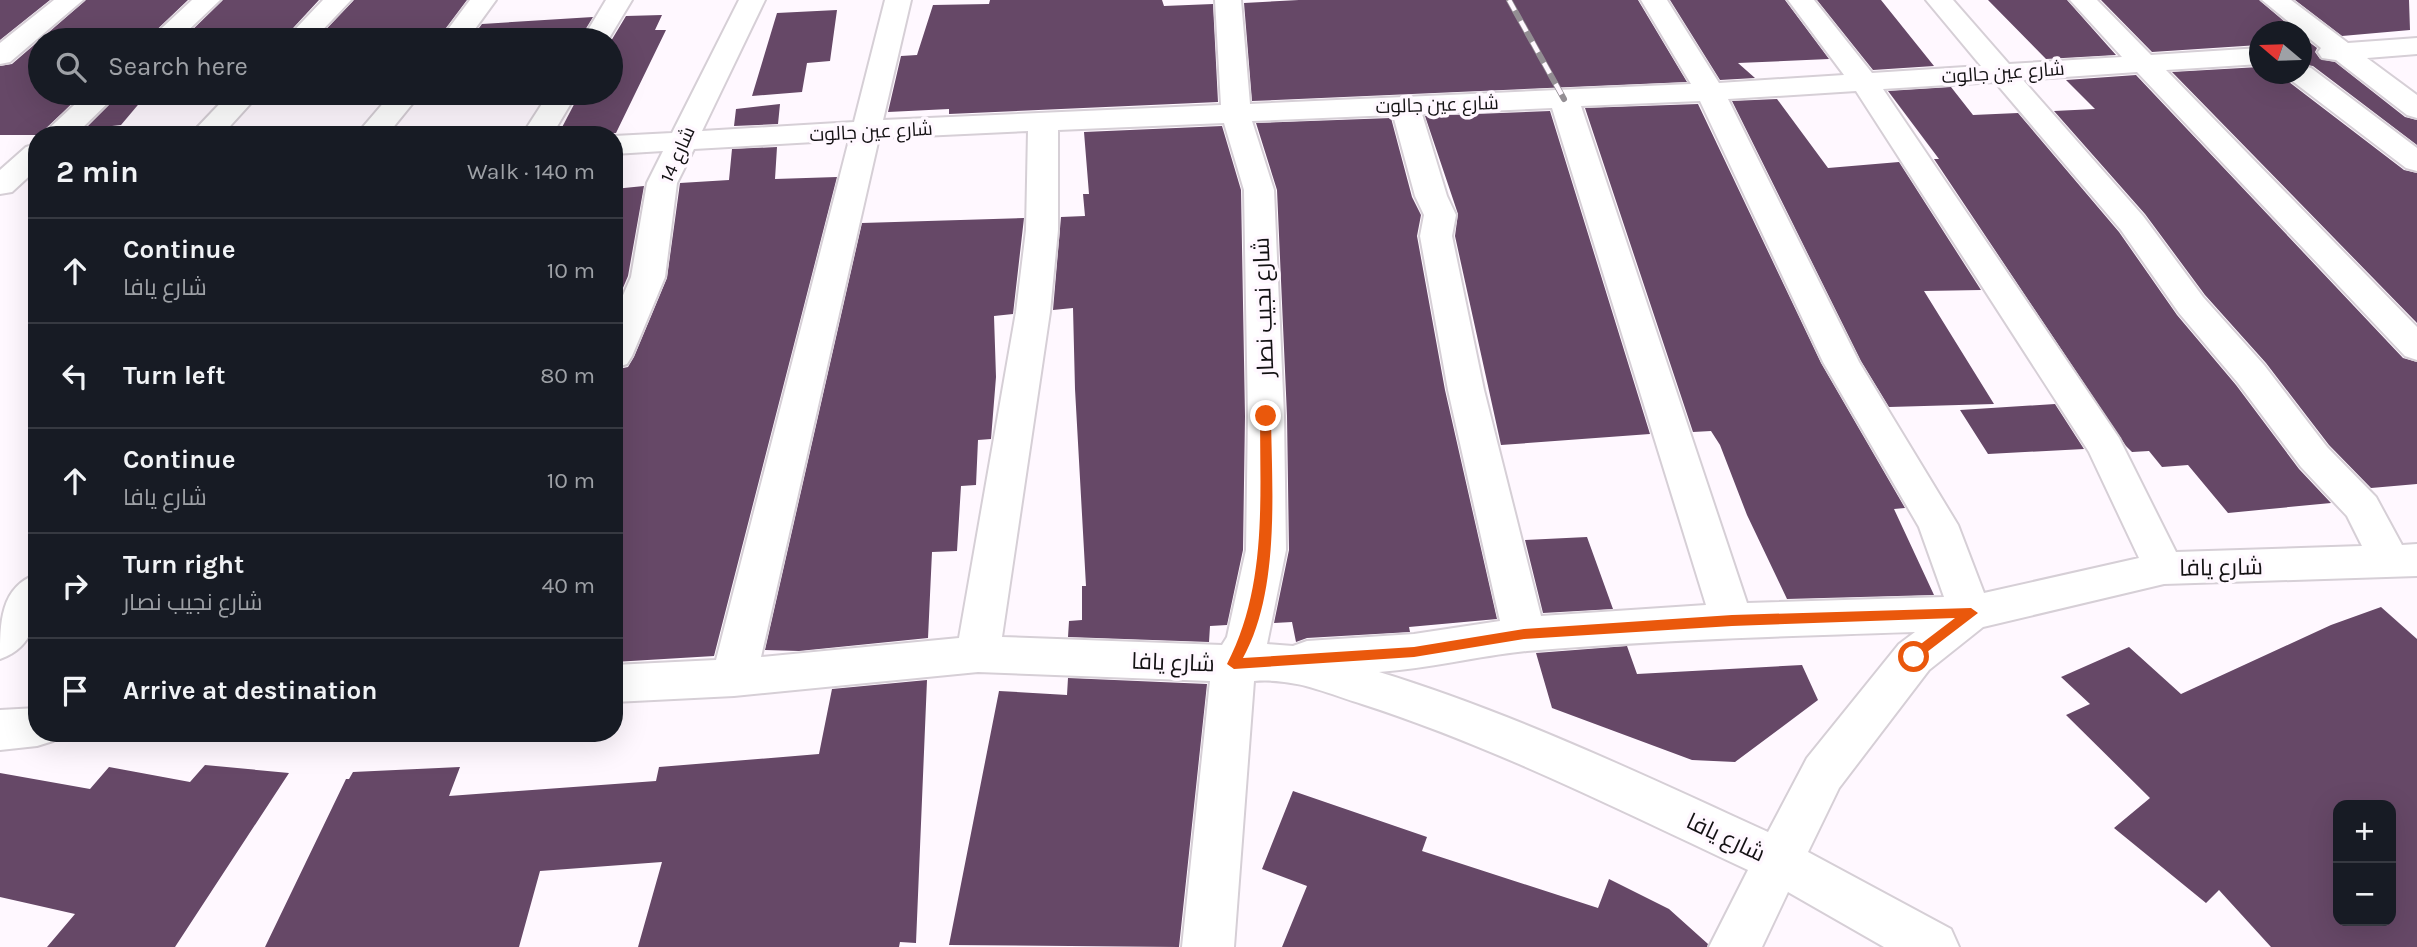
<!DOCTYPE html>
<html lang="en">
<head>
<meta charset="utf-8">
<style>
	body { margin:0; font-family:Karla,Cairo,sans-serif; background:#242831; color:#f1f3f6 }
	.controls { position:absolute; right:21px; bottom:21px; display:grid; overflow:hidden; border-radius:14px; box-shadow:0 7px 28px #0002 }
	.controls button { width:63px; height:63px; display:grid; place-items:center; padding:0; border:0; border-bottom:2px solid #363941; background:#171b24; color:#f1f3f6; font:35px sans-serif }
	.compass { position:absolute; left:2249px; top:21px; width:63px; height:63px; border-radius:50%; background:#171b24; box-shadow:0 7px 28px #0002; rotate:289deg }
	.stop { position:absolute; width:21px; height:21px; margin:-16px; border:5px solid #ea580c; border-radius:50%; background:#fff }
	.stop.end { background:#ea580c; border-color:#fff; box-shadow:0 2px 7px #0008 }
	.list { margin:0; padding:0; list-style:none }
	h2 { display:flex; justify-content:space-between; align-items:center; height:91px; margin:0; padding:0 28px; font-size:30px }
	h2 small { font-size:23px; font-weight:400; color:#9ea1a6 }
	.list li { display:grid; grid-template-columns:46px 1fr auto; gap:21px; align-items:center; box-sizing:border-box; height:105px; padding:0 28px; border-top:2px solid #363941 }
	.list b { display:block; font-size:26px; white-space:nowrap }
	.list p { margin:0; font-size:23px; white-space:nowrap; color:#9ea1a6 }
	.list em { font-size:23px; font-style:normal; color:#9ea1a6 }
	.icon { flex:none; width:38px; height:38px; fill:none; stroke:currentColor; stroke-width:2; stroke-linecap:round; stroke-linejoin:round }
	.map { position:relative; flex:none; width:2417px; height:947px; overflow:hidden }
	.search { position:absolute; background:#171b24; box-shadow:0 7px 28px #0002; left:28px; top:28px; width:595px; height:77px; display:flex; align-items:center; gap:18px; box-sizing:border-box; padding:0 24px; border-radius:38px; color:#9ea1a6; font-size:26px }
	.panel { position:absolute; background:#171b24; box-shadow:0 7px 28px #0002; left:28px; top:126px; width:595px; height:616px; border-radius:28px }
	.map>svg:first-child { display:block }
	.building { fill:#664867; fill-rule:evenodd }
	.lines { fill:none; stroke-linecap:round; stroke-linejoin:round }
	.minor-casing { stroke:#d6cfd6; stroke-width:4 }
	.minor { fill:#fff; fill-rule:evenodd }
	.rail-casing { stroke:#938e93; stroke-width:6 }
	.rail { stroke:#fff8ff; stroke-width:4.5; stroke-dasharray:12; stroke-linecap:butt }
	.route { fill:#ea580c }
	.labels { text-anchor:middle; stroke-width:7; stroke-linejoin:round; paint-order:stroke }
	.far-street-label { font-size:19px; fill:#131113; stroke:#fff8ff }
	.street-label { font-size:23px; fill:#131113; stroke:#fff8ff }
</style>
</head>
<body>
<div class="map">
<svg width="2417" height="947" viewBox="0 0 2417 947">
	<rect width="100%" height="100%" fill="#fff8ff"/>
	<path class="building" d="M0 0H50L0 40Z
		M86 0H188L146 40H40V93H83L39 135H0V66L12 64Z
		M223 0H319L282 40H182Z
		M354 0H467L437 40H316Z
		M990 0H1162L1164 6 1213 4 1218 102 949 114V109L888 112 901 56 917 55 933 5 989 4Z
		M1299 0H1638L1687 82 1252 101 1244 3Z
		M1670 0H1785L1829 59 1738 63 1755 78 1720 80Z
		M1817 0H1881L1934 66 1873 70Z
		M1988 0H2067L2116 55 2046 59Z
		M2101 0H2259L2297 32H2259V45L2152 52Z
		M2295 0H2409L2410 30 2342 36Z
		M837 10 830 61 807 63 802 92 752 96 777 13Z
		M662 15 655 30H666L616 133 558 135 580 93H611V41L626 16Z
		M593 17 579 40H470L482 24Z
		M2301 36 2317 48 2315 52 2320 59 2335 62 2405 117 2417 120V145L2313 66 2301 64Z
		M2259 67V74H2284L2289 82 2404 170 2417 173V323L2172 72Z
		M2136 75 2403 358 2417 362V484L2371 488 2329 445 2266 363 2205 295 2145 214 2054 111 2095 109 2066 80Z
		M1951 87 1973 115 2018 113 2119 232 2177 315 2236 385 2299 469 2331 503 2228 513 2188 465 2162 467 2149 451 2132 452 2126 446 1934 159H1939L1888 91Z
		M121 93H148L121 125 112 126 105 135H79Z
		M438 93H546L540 103 431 105Z
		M1777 99 1828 168 1899 162 1981 290 1924 291 1994 404 1889 407 1861 361 1732 101Z
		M780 104 778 124 734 126 736 109Z
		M1698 104 1821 363 1905 508 1894 509 1934 595 1787 599 1747 515 1720 445 1711 431 1693 432 1585 108Z
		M1550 111 1650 434 1501 445 1455 236 1458 214 1425 116Z
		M1391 118 1412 197 1421 215 1417 236 1445 390 1497 619 1409 627 1410 632 1307 638 1296 642 1292 622 1274 623 1289 550 1287 416 1277 190 1256 123Z
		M1222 126 1241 190 1245 416 1243 550 1227 625 1210 626 1209 642 1068 637 1069 621 1082 620V586H1086L1075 389 1073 308 1053 310 1061 217 1085 216 1083 194H1089L1084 132Z
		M777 147 775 179 837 177 714 656 614 662V370L628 367 634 357 667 278 680 183 729 180 732 149Z
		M644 186 628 276 614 309V189Z
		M1024 218 1013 314 994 316 996 377 991 439 978 440 976 485 961 486 957 551 932 552 928 638 799 651 765 650 862 223Z
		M2055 404 2084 449 1988 454 1960 410Z
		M1587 537 1613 609 1543 613 1525 540Z
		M2381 607 2417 639V947H2271L2219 890 2206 903 2114 828 2150 798 2066 715 2090 704 2061 677 2129 647 2181 694 2331 625ZM2338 805H2391V921H2338Z
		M1627 646 1637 674 1802 665 1818 700 1735 762 1692 760 1552 708 1536 653Z
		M1068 678 1207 684 1179 947 949 945 999 691 1067 695Z
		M927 680 916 943 900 942 899 947H638L662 862 540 871 519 947H265L346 779H349L353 772 460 767 449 796 656 781 659 767 819 754 832 689Z
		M205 765 289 773 175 947H47L75 914 0 897V773L90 789 109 767 190 782Z
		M1293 791 1427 837 1422 851 1598 908 1609 879 1669 909 1708 944 1707 947H1282L1307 886 1262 869Z"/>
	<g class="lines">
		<g class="minor-casing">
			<path id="minor" d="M54 0H83L10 62 0 64V43Z
				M192 0H220L178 40H149Z
				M323 0H351L313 40H285Z
				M470 0H496L467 40H440Z
				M606 0H632L608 40H582Z
				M739 0H765L702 131 854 122 885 0H911L883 120 1221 105 1215 0H1241L1250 104 1691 84 1641 0H1667L1719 83 1844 75 1788 0H1814L1872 73 1981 66 1926 0H1953L2009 64 2122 57 2070 0H2097L2151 55 2260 48V64L2166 70 2417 327V360L2405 356 2137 72 2023 80 2143 216 2203 297 2264 365 2327 447 2376 497 2402 545 2417 544V576L2164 584 1983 627 1929 670 1839 788 1808 852 1951 929 1959 947H1884L1788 892 1762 947H1709L1748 870C1622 811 1495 747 1362 704 1324 692 1295 678 1254 681L1234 947H1182L1210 681 978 672 734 696 614 702V665L716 660 849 140 694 149 677 183 665 277 632 356 627 364 614 368V316L631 277 647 183 663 151 614 154V136L672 133ZM1995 82 2121 230 2179 313 2238 383 2301 467 2347 516 2362 546 2176 552 2119 438 1883 89ZM1856 91 2089 452 2139 558 1984 593 1958 525 1859 362 1728 99ZM1700 101 1823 362 1919 527 1944 597 1747 603 1581 106ZM1552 108 1706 605 1541 616 1484 390 1452 236 1456 215 1447 196 1422 114ZM1393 115 1415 196 1424 215 1420 236 1448 390 1500 621 1414 634 1307 641 1293 646 1267 644 1286 550 1284 416 1274 190 1252 121ZM1224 123 1244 190 1248 416 1246 550 1227 637 1222 645 1002 637 1050 312 1058 230V130ZM1028 131 1026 230 1016 312 959 638 761 657 879 138ZM1915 632 1899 644 1807 758 1768 832C1641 774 1513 713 1379 672 1429 669 1477 656 1527 651 1656 640 1786 636 1915 632Z
				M2262 0H2291L2348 43 2417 38V54L2367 58 2417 95V118L2407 115 2336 60 2322 58 2318 52 2321 48Z
				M2302 66 2311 68 2417 148V171L2406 168 2291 80 2287 74H2302Z
				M87 93H118L75 135H42Z
				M230 93H260L222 135H190Z
				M392 93H421L387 135H356Z
				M549 93H577L552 135H522Z
				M37 144V169L12 192 0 194V170L26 147Z
				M37 574C37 609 40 645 0 659 0 623 0 587 37 574Z
				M37 708V733H57L53 741 37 746 0 750V710Z"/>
		</g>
		<use href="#minor" class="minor"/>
		<g class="rail-casing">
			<path id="rail" d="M1509 0 1564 99"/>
		</g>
		<use href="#rail" class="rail"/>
	</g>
	<path class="route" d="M1266 412 1271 416C1272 491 1280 591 1243 658L1414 647 1524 629 1732 615 1971 608 1978 613 1914 662 1909 661V653L1955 618 1732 626 1524 639 1414 657 1234 669 1227 664C1267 587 1260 500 1260 416Z"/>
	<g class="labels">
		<g class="far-street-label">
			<text transform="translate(2003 72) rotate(-4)" y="7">شارع عين جالوت</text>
			<text transform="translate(1437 104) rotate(-2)" y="7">شارع عين جالوت</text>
			<text transform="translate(871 131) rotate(-3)" y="7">شارع عين جالوت</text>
			<text transform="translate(677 154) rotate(-66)" y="7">شارع 14</text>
		</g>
		<g class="street-label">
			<text transform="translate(1263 307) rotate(-92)" y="8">شارع نجيب نصار</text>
			<text transform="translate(2221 567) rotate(-1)" y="8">شارع يافا</text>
			<text transform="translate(1173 662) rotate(2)" y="8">شارع يافا</text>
			<text transform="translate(1726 837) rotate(25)" y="8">شارع يافا</text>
		</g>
	</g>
</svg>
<div class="controls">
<button>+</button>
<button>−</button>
</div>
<svg class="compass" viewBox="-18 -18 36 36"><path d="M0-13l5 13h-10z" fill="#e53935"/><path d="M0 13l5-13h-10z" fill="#9ea1a6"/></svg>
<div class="stop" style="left:1914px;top:657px"></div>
<div class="stop end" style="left:1266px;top:416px"></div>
<div class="search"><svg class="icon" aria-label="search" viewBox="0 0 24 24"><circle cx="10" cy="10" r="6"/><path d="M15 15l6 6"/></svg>Search here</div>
<section class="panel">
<h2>2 min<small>Walk · 140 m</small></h2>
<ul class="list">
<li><svg class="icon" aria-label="ahead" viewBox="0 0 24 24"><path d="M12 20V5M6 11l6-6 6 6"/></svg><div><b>Continue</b><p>شارع يافا</p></div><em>10 m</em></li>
<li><svg class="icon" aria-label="left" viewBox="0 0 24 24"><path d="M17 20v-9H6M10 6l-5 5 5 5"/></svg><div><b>Turn left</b></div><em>80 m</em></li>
<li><svg class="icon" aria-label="ahead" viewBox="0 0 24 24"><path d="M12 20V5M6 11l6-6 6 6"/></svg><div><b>Continue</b><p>شارع يافا</p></div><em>10 m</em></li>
<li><svg class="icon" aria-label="right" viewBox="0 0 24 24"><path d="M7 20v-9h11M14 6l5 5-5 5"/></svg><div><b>Turn right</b><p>شارع نجيب نصار</p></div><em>40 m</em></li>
<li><svg class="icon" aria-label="arrive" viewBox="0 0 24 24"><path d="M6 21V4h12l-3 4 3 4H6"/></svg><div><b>Arrive at destination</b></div></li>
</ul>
</section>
</div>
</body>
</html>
